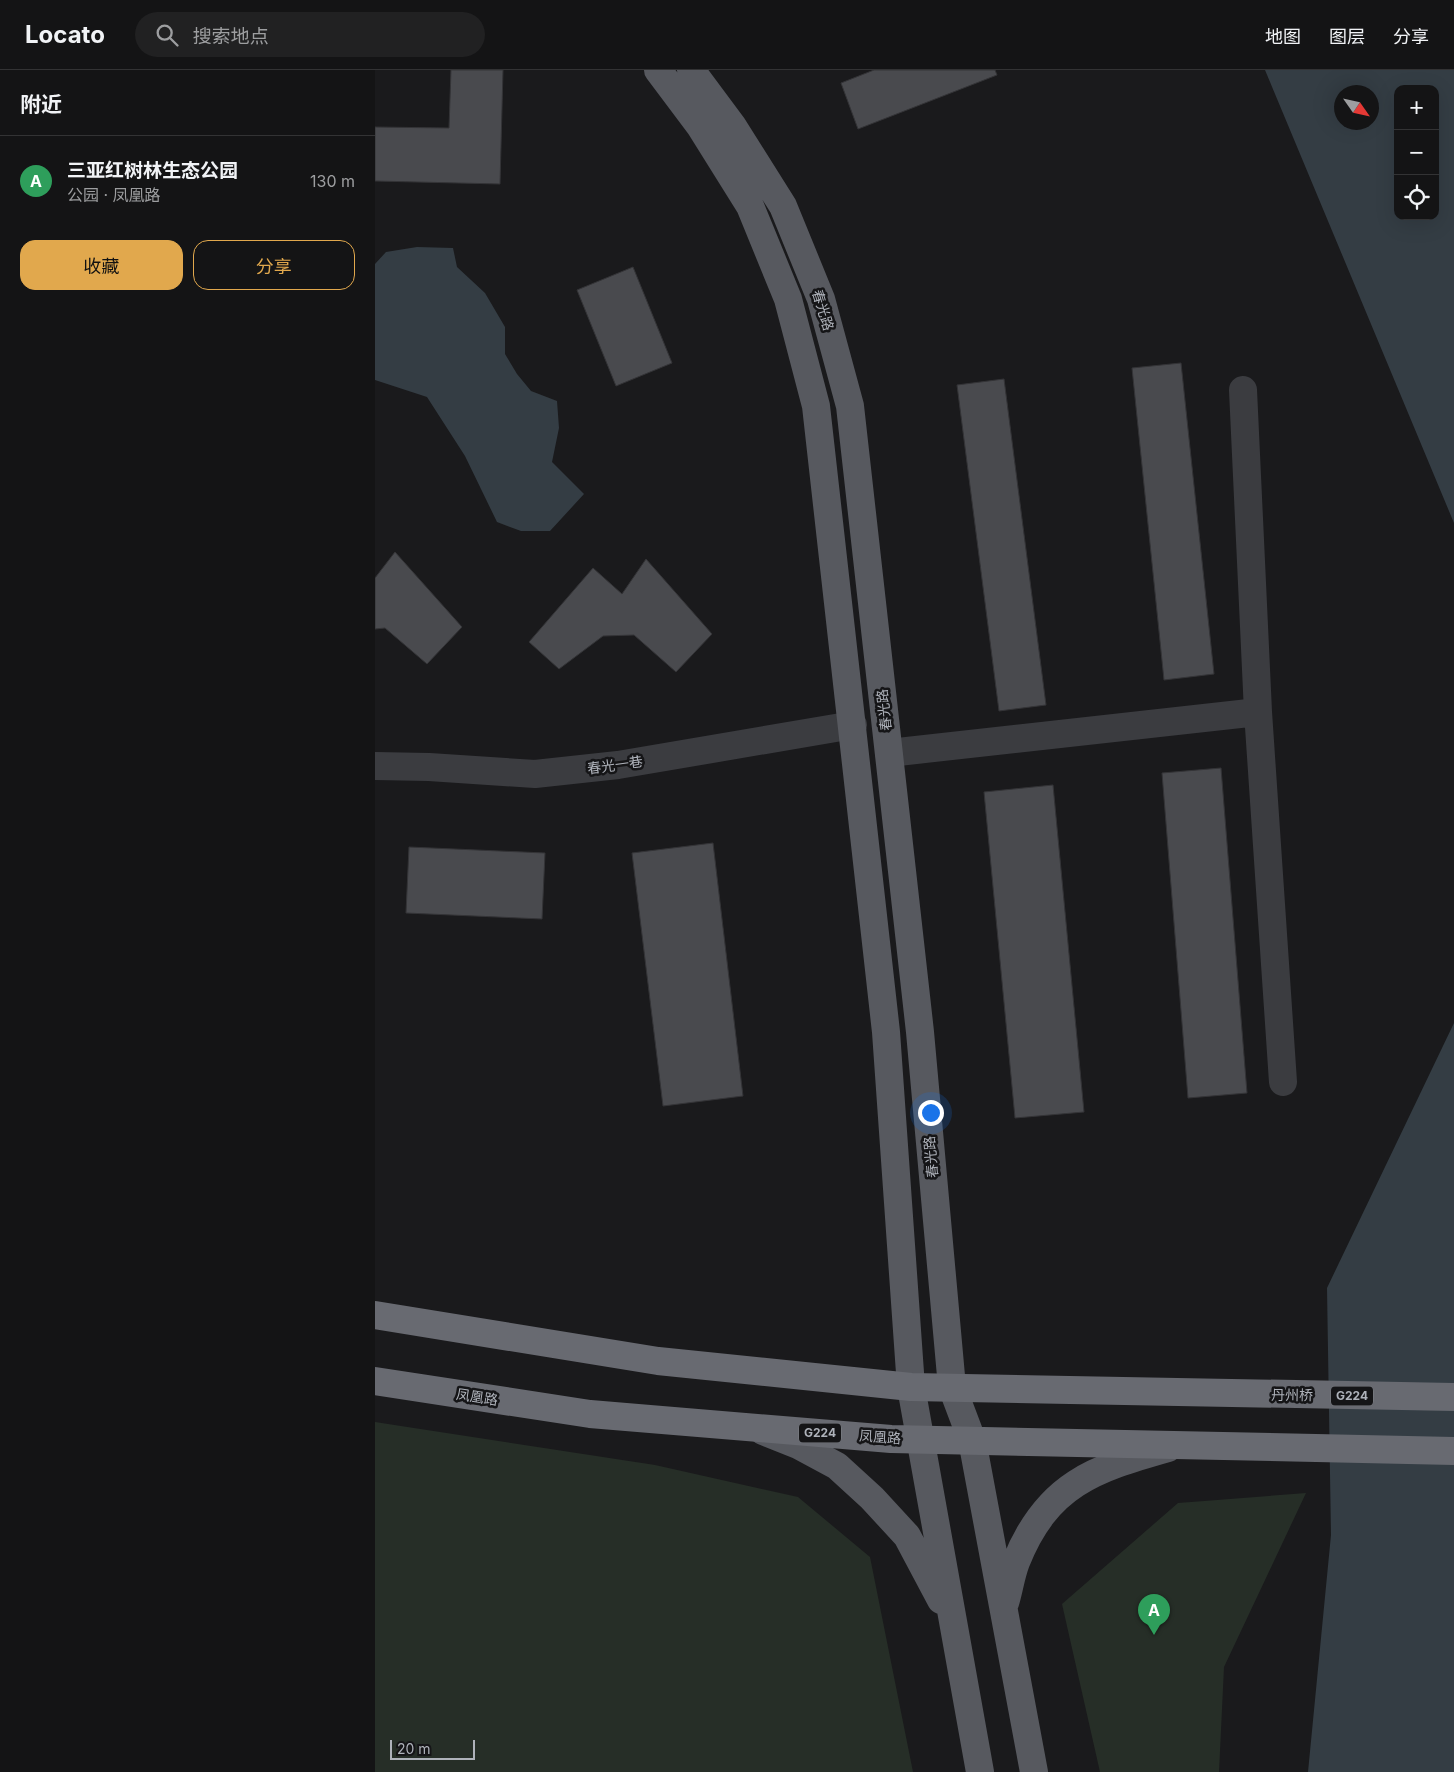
<!DOCTYPE html>
<html lang="zh">
<head>
<meta charset="utf-8">
<style>
	body { margin:0; font-family:Inter,"Noto Sans SC",sans-serif; background:#212122; color:#f1f3f6 }
	.controls { position:absolute; right:15px; top:15px; display:grid; overflow:hidden; border-radius:10px; box-shadow:0 5px 20px #0002 }
	.controls button { width:45px; height:45px; display:grid; place-items:center; padding:0; border:0; border-bottom:1px solid #333334; background:#141415; color:#f1f3f6; font:25px sans-serif }
	.compass { position:absolute; left:959px; top:15px; width:45px; height:45px; border-radius:50%; background:#141415; box-shadow:0 5px 20px #0002; rotate:124deg }
	.scale { position:absolute; left:15px; bottom:12px; width:85px; box-sizing:border-box; padding-left:5px; border:2px solid #aeb2ba; border-top:0; font-size:14px; line-height:18px; white-space:nowrap; color:#aeb2ba; -webkit-text-stroke:4px #151517; paint-order:stroke }
	.you { position:absolute; left:555px; top:1042px; width:18px; height:18px; margin:-12px; border:4px solid #fff; border-radius:50%; background:#1a73e8; box-shadow:0 0 0 8px #1a73e833 }
	.badge { display:grid; place-items:center; width:32px; height:32px; border-radius:50%; background:#e1a84d; color:#fff; font-size:16px; font-weight:700 }
	.pin { position:absolute; translate:-50% -41px; filter:drop-shadow(0 1px 2px #0008) }
	.pin::after { content:''; position:absolute; top:26px; width:18px; height:15px; background:inherit; clip-path:polygon(0 0,100% 0,50% 100%) }
	.list { margin:0; padding:0; list-style:none }
	h2 { display:flex; justify-content:space-between; align-items:center; height:65px; margin:0; padding:0 20px; font-size:21px }
	h2 small { font-size:16px; font-weight:400; color:#9d9ea0 }
	.list li { display:grid; grid-template-columns:32px 1fr auto; gap:15px; align-items:center; box-sizing:border-box; height:90px; padding:0 20px; border-top:1px solid #333334 }
	.list b { display:block; font-size:19px; white-space:nowrap }
	.list p { margin:0; font-size:16px; white-space:nowrap; color:#9d9ea0 }
	.list em { font-size:16px; font-style:normal; color:#9d9ea0 }
	.actions { display:flex; gap:10px; padding:15px 20px }
	.actions a { flex:1; padding:11px 0; border:1px solid #e1a84d; border-radius:15px; text-align:center; font-size:18px; color:#e1a84d }
	.actions .main { background:#e1a84d; color:#111 }
	.icon { flex:none; width:28px; height:28px; fill:none; stroke:currentColor; stroke-width:2; stroke-linecap:round; stroke-linejoin:round }
	.map { position:relative; flex:none; width:1079px; height:1702px; overflow:hidden }
	header { display:flex; align-items:center; gap:30px; box-sizing:border-box; height:70px; padding:0 25px; background:#141415; border-bottom:1px solid #333334 }
	header strong { font-size:24px }
	nav { display:flex; gap:28px; margin-inline-start:auto; font-size:18px }
	.search { width:350px; height:45px; background:#212122; display:flex; align-items:center; gap:12px; box-sizing:border-box; padding:0 18px; border-radius:28px; color:#9d9ea0; font-size:19px }
	main { display:flex }
	aside { flex:1; background:#141415 }
	.map>svg:first-child { display:block }
	.green { fill:#262e27 }
	.water { fill:#343d44; fill-rule:evenodd }
	.building { fill:#494a4e; stroke:#343437 }
	.lines { fill:none; stroke-linecap:round; stroke-linejoin:round }
	.minor { stroke:#3b3c40; stroke-width:28 }
	.major { stroke:#57595f; stroke-width:28 }
	.highway { stroke:#686a71; stroke-width:28 }
	.labels { text-anchor:middle; stroke-width:5; stroke-linejoin:round; paint-order:stroke }
	.shield { fill:#151517; stroke:#808389; stroke-width:1 }
	.shield-label { font-size:12px; font-weight:bold; fill:#aeb2ba }
	.street-label { font-size:14px; fill:#aeb2ba; stroke:#151517 }
</style>
</head>
<body>
<header>
<strong>Locato</strong>
<div class="search"><svg class="icon" aria-label="search" viewBox="0 0 24 24"><circle cx="10" cy="10" r="6"/><path d="M15 15l6 6"/></svg>搜索地点</div>
<nav><a>地图</a><a>图层</a><a>分享</a></nav>
</header>
<main>
<aside>
<h2>附近<small></small></h2>
<ul class="list">
<li><span class="badge" style="background:#2e9e5b">A</span><div><b>三亚红树林生态公园</b><p>公园 · 凤凰路</p></div><em>130 m</em></li>
</ul>
<div class="actions"><a class="main">收藏</a><a>分享</a></div>
</aside>
<div class="map">
<svg width="1079" height="1702" viewBox="0 0 1079 1702">
	<rect width="100%" height="100%" fill="#1a1a1c"/>
	<path class="green" d="M0 1352 280 1395 423 1427 495 1487 538 1702H0Z
		M931 1423 849 1597 844 1702H725L687 1534 803 1433Z"/>
	<path class="water" d="M890 0H1079V453ZM1023 19H1060V146H1023ZM966 22H996V52H966Z
		M42 177 78 178 82 197 110 223 130 257V284L142 304 156 321 182 331 184 358 177 392 209 424 175 461H146L122 452 90 386 52 327 0 310V194L11 182Z
		M1079 953V1702H933L956 1465 952 1218Z"/>
	<path class="building" d="M76 0H128L125 114 0 111V57L74 58Z
		M499 0H620L622 5 483 59 466 13Z
		M258 197 297 293 241 316 202 220Z
		M806 293 839 604 789 610 757 298Z
		M629 309 671 635 624 641 582 315Z
		M20 482 87 557 52 594 10 558 0 559V508Z
		M271 489 337 564 301 602 259 565 228 566 184 599 154 572 218 498 247 524Z
		M846 698 872 1023 813 1028 787 703Z
		M678 715 709 1042 640 1048 609 722Z
		M338 773 368 1026 288 1036 257 783Z
		M34 777 170 783 167 849 31 843Z"/>
	<g class="lines">
		<path class="minor" d="M868 320 883 642 908 1012
			M514 683 883 642
			M0 696 54 697 160 704 243 695 478 655"/>
		<path class="major" d="M283 0 325 56 375 136 413 229 441 336 511 962 536 1317 605 1702
			M316 0 357 55 408 136 446 229 475 336 545 962 577 1317 597 1370 659 1702
			M388 1361 423 1375 462 1396 497 1428 532 1466 566 1530
			M630 1533C634 1520 636 1505 641 1492 672 1414 719 1399 793 1378"/>
		<path class="highway" d="M0 1245 283 1291 536 1317 1079 1327
			M0 1311 215 1344 516 1369 1079 1381"/>
	</g>
	<g class="labels">
		<g class="shield">
			<rect x="956" y="1316.5" width="42" height="19" rx="4"/>
			<rect x="424" y="1353.5" width="42" height="19" rx="4"/>
		</g>
		<g class="shield-label">
			<text x="977" y="1330">G224</text>
			<text x="445" y="1367">G224</text>
		</g>
		<g class="street-label">
			<text transform="translate(448 240) rotate(73)" y="5">春光路</text>
			<text transform="translate(509 640) rotate(-96)" y="5">春光路</text>
			<text transform="translate(240 695) rotate(-8)" y="5">春光一巷</text>
			<text transform="translate(556 1087) rotate(-95)" y="5">春光路</text>
			<text transform="translate(917 1325) rotate(1)" y="5">丹州桥</text>
			<text transform="translate(102 1327) rotate(9)" y="5">凤凰路</text>
			<text transform="translate(505 1367) rotate(4)" y="5">凤凰路</text>
		</g>
	</g>
</svg>
<div class="controls">
<button>+</button>
<button>−</button>
<button><svg class="icon" aria-label="locate" viewBox="0 0 24 24"><circle cx="12" cy="12" r="6"/><path d="M12 2v4M12 18v4M2 12h4M18 12h4"/></svg></button>
</div>
<svg class="compass" viewBox="-18 -18 36 36"><path d="M0-13l5 13h-10z" fill="#e53935"/><path d="M0 13l5-13h-10z" fill="#9d9ea0"/></svg>
<div class="scale">20 m</div>
<div class="you"></div>
<div class="pin badge" style="left:779px;top:1565px;background:#2e9e5b">A</div>
</div>
</main>
</body>
</html>
